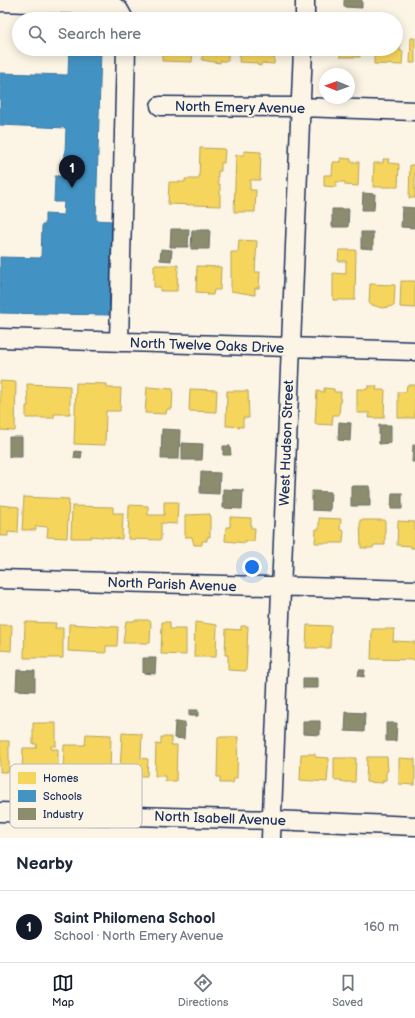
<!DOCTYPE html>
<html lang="en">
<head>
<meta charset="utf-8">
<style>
	body { margin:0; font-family:"Balsamiq Sans",sans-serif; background:#f2f2f3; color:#1f2937 }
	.compass { position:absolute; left:319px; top:68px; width:36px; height:36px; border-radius:50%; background:#fff; box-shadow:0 2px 10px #0003; rotate:271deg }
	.you { position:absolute; left:252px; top:567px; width:14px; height:14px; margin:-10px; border:3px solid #fff; border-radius:50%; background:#1a73e8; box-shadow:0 0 0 6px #1a73e833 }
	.badge { display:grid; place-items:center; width:26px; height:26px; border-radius:50%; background:#111827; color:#fff; font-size:13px; font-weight:700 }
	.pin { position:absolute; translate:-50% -33px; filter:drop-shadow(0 1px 2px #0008) }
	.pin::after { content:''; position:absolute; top:21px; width:14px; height:12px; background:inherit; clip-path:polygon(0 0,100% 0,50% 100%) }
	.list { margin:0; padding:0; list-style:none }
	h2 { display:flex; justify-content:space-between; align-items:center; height:52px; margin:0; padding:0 16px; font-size:17px }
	h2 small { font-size:13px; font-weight:400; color:#747a83 }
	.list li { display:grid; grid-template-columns:26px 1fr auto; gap:12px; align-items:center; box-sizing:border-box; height:72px; padding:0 16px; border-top:1px solid #e0e1e3 }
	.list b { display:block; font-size:15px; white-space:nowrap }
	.list p { margin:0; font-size:13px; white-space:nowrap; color:#747a83 }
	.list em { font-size:13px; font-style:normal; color:#747a83 }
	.icon { flex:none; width:22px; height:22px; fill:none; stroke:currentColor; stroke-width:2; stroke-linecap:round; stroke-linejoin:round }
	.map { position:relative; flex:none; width:415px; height:838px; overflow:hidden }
	.search { position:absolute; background:#fff; box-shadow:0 2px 10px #0003; left:12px; right:12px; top:12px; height:44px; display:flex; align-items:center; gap:10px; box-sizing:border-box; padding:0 14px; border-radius:22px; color:#747a83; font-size:15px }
	.sheet { height:124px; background:#fff }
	nav { display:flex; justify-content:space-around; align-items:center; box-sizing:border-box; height:56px; border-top:1px solid #e0e1e3; background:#fff; font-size:11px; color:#747a83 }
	nav a { display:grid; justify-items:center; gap:2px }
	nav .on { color:#111827 }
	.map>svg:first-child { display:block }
	.homes { fill:#f6d55c; stroke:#b4a35d }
	.schools { fill:#4393c3; stroke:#3775a5 }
	.industry { fill:#8c8c6e; stroke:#6a7069 }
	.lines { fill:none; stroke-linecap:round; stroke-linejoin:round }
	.minor-casing { stroke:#1b2f5e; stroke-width:21 }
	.minor { stroke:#fcf5e5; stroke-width:18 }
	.labels { text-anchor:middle; stroke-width:4; stroke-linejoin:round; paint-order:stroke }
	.street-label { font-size:14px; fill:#1b2f5e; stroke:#fcf5e5 }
	.key { fill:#fcf5e5; stroke:#b8babc; stroke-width:1 }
	.key-label { font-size:11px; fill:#1b2f5e }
</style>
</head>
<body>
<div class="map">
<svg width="415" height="838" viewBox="0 0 415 838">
	<rect width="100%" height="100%" fill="#fcf5e5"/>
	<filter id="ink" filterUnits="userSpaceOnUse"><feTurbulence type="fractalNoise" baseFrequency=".025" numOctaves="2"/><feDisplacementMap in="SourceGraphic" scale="8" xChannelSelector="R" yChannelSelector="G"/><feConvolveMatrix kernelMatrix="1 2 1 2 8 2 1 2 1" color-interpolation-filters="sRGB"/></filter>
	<g filter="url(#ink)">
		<path class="homes" d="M161 14H179V17L187 19H160Z
			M411 38H415V63H410Z
			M396 40H400V51H403L402 65 374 64V50L396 49Z
			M162 49H193L192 62 162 61Z
			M203 49H228V61H220V63L202 60Z
			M240 49H275L274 64 261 63V66L257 65V63L239 62Z
			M327 49H360V57H340L341 52 327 51Z
			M200 148 225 149 224 163H221V171H218V184H220V206L168 204 169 182H185V179H199Z
			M244 151 261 152 260 180H250V190H256L255 212H234L236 155H244Z
			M341 158 351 159V162H359L358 186 345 185V182H336V187L324 186V175H332L333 162H341Z
			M383 159H389L388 163 399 164 398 187H373L374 163H383Z
			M410 165H415V198H409Z
			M239 240 257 241 255 272H260L259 288H255V295L231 291V252H238Z
			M339 250H356L355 300H333V273L346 274V261H338Z
			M154 265H178L177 291H160V287H154Z
			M197 266 221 267 220 290H214L213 295H207L208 293 196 292Z
			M401 281H415V308L400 307Z
			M370 284 395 285 394 306 382 308 369 304Z
			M0 381 16 382 15 431 0 430Z
			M76 383 107 384V388H121L120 411H106L105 445 74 444Z
			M27 384 70 386V414H54V418H26V406H28Z
			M407 385H415V418H398V392H406Z
			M368 386H377L376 390H385L384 418H369L370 413H357V389H368Z
			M147 387 173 389 172 409H167L166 414 145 413Z
			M324 388 334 389V392H341L339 415H333L332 425 315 424 317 391 324 392Z
			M190 389 217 390 216 412 189 411Z
			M227 391H248L249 418H243V427L226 426Z
			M24 497 69 499 67 538 47 537 48 527 36 526V530H22Z
			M164 502H178L177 524 161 523V540L128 539 129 505 148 506V515H164Z
			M0 505 19 507 18 533 8 532V536H0Z
			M72 506 113 507V513H123L122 539 91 536V538H71Z
			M210 514V537H207V541H202V545H194L192 537H185V515Z
			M230 517 251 518V528H255L254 541H245V543L225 541 226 527H230Z
			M319 518 341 519 340 530H344L343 543H315L316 529H319Z
			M360 520H385V545H374L373 548H361Z
			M398 521 415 522V548H411V546L397 545Z
			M134 620H148L151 622 150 643H123L126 621H134Z
			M25 622 56 623 55 628H63V658H24Z
			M162 622H170V629H186V655L161 654Z
			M195 622 217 625 216 657H194Z
			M69 624 118 627 117 646H106V653L68 651Z
			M0 625H12L11 651 0 650Z
			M307 625 331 626 330 648H306Z
			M241 626H248L246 671 228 670V655H225L226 629 241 630Z
			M372 629H394L393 641 415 642V660L371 659Z
			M33 723H56V746H51V749H58V773L22 772 23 748H36L37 744H33Z
			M122 733 142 734 141 758 148 759 147 776H130V772L120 771Z
			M86 734 111 735 110 775 93 774V772H84V774H63L64 745H85Z
			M161 737H171V745H177L176 781H165V776H155L156 744 161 745Z
			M218 737H238L237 778H234L233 783H220V777H217Z
			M0 741H9V772H0Z
			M301 754H315V757L329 758 327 782 300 780Z
			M367 757H387L388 771 386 772V780H383V783L366 782Z
			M334 758H356L355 782H341L342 780H334Z
			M399 758 415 759V785L399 784Z"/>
		<path class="schools" d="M69 49H101L96 220 112 221 109 315 0 313V257L41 258 42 225H45V214L63 215 64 202H54L55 176H64L66 128 0 125V73L68 75Z"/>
		<path class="industry" d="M344 0H362V8L344 7Z
			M369 13H387V19H369Z
			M245 16 262 17V19H245Z
			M363 193 375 194 374 210H362Z
			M402 207 415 208V228L401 227Z
			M332 209H349L348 227H332Z
			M171 229H189L188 247H170Z
			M192 230H210L209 249H191Z
			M361 232H373V249L361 248Z
			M161 249 172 250 171 261 160 260Z
			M339 422 351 423 350 441 338 440Z
			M379 425H391V443L379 444Z
			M162 429 180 430 179 459H161Z
			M9 437H22V457H9Z
			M182 443 203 444 202 460H182Z
			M413 445H415V462H412Z
			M223 446H230L231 455H223Z
			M75 451 82 452 81 459 74 458Z
			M201 472 220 473 219 494 200 493Z
			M351 486H370V506H351Z
			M223 489 243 490 242 509 223 508Z
			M312 491 331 492 330 511 312 510Z
			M392 493H402V509H391Z
			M143 658H156L155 674 143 673Z
			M17 670 35 671V691L16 690Z
			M359 670H365L364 677 358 676Z
			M303 678H318V688H303Z
			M189 710H198V716H189Z
			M346 712 365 713 364 732 345 731Z
			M303 721H320V735L303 734Z
			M175 722H185L184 739 174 738Z
			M386 723H397L396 741H386Z"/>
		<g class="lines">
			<g class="minor-casing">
				<path id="minor" d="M0 2 113 6 119 10 124 19
					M305 19V0
					M160 106 301 107 415 111
					M0 338 415 351
					M119 342 126 49
					M0 579 415 590
					M0 812 272 820 415 826
					M271 838 303 49"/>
			</g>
			<use href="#minor" class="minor"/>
		</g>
	</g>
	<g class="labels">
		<g class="street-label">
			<text transform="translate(240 107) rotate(1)" y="5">North Emery Avenue</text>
			<text transform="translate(207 345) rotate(2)" y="5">North Twelve Oaks Drive</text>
			<text transform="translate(286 443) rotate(-88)" y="5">West Hudson Street</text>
			<text transform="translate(172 584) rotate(2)" y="5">North Parish Avenue</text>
			<text transform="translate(220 818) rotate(2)" y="5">North Isabell Avenue</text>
		</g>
	</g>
	<rect x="10" y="764" width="132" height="64" rx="6" class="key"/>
	<rect x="18" y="772" width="18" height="12" fill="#f6d55c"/>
	<rect x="18" y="790" width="18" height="12" fill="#4393c3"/>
	<rect x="18" y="808" width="18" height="12" fill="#8c8c6e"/>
	<g class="key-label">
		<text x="43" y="782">Homes</text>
		<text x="43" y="800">Schools</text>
		<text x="43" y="818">Industry</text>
	</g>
</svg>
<svg class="compass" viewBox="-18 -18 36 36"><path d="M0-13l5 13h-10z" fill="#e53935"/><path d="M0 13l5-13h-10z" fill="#747a83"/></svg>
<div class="you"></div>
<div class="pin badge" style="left:72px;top:188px">1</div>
<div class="search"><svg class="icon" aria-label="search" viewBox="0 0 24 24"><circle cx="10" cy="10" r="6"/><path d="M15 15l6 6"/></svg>Search here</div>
</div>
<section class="sheet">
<h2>Nearby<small></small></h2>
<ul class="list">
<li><span class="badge">1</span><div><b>Saint Philomena School</b><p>School · North Emery Avenue</p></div><em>160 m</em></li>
</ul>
</section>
<nav>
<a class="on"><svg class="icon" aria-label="map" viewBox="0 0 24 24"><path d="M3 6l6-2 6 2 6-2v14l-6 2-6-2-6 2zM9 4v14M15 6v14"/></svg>Map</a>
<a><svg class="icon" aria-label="directions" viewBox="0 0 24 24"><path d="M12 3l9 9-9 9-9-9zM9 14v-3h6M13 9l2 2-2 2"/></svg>Directions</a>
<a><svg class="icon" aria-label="saved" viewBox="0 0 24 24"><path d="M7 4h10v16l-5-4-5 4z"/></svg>Saved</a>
</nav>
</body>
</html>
